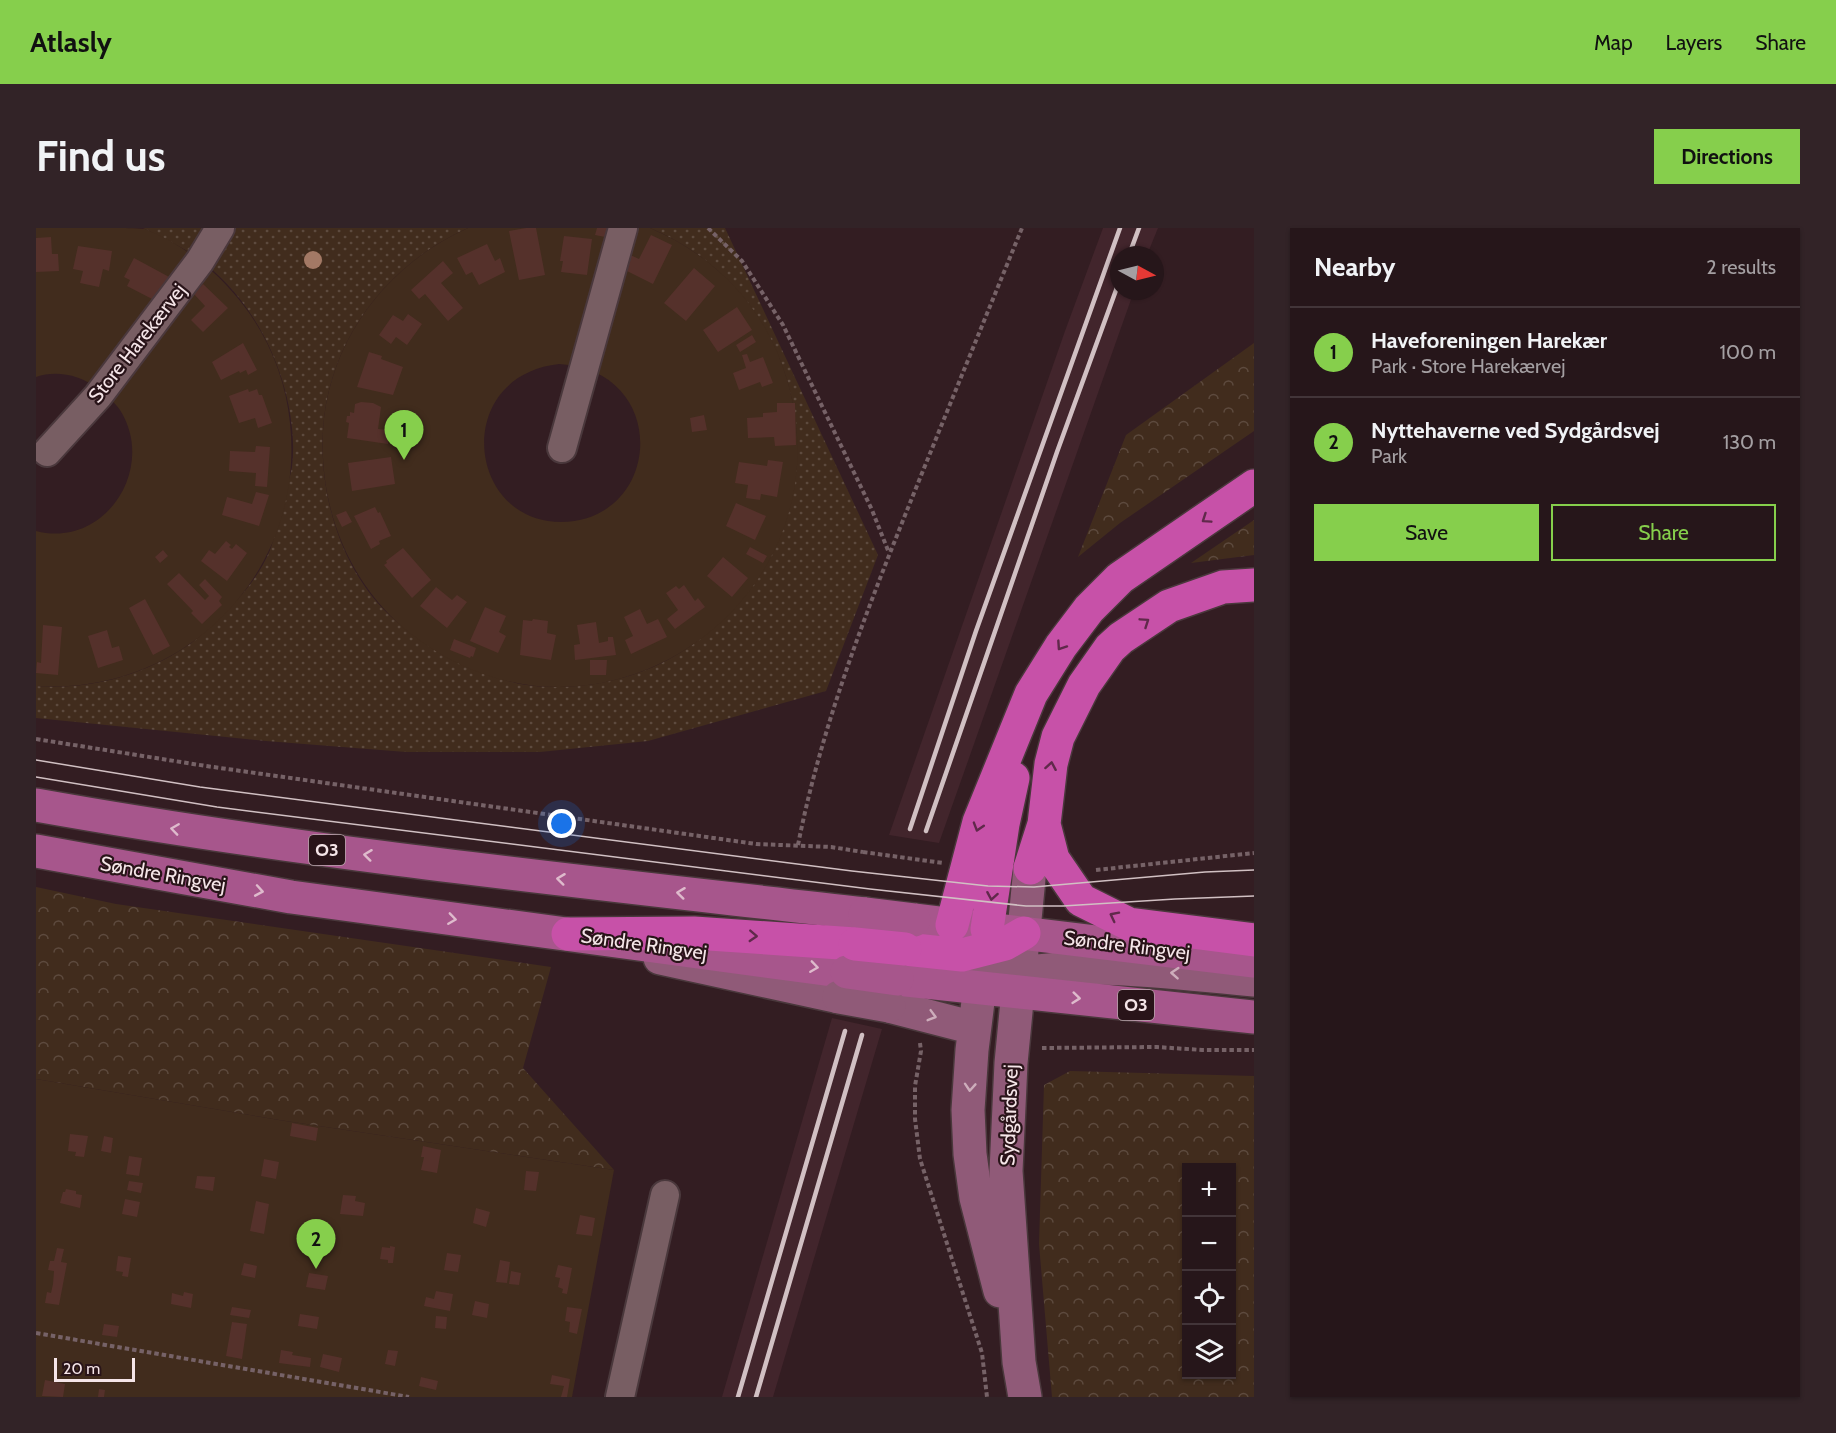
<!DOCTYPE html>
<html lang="en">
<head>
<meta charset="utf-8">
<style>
	body { margin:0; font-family:Cabin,sans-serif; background:#322327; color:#f1f3f6 }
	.controls { position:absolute; right:18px; bottom:18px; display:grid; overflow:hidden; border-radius:0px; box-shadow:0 2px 4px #0004 }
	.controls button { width:54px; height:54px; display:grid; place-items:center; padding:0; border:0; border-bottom:2px solid #423539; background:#26161a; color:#f1f3f6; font:30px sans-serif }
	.compass { position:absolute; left:1074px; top:18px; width:54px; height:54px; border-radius:50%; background:#26161a; box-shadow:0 2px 4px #0004; rotate:97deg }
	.scale { position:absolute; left:18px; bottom:15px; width:81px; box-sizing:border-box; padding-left:6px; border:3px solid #f5e5e8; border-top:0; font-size:16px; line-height:21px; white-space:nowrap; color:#f5e5e8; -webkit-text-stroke:4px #291419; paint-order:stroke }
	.you { position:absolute; left:526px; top:596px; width:21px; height:21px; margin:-15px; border:4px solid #fff; border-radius:50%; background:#1a73e8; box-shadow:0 0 0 9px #1a73e833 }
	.badge { display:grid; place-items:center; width:39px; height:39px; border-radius:50%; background:#86cf4c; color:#111; font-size:20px; font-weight:700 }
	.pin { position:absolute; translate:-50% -50px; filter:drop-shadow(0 2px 3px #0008) }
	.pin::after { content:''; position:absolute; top:32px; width:21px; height:18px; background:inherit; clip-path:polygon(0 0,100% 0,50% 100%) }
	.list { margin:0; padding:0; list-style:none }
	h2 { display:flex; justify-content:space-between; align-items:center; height:78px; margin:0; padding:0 24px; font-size:26px }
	h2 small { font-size:20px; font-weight:400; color:#a49fa2 }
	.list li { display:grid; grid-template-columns:39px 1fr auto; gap:18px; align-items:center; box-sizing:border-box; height:90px; padding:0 24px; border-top:2px solid #423539 }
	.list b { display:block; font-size:22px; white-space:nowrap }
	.list p { margin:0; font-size:20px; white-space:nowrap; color:#a49fa2 }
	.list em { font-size:20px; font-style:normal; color:#a49fa2 }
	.actions { display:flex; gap:12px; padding:18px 24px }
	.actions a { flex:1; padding:14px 0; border:2px solid #86cf4c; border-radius:0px; text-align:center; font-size:21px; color:#86cf4c }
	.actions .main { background:#86cf4c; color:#111 }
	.icon { flex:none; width:33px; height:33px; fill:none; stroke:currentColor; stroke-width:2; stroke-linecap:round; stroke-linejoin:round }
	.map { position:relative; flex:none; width:1218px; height:1169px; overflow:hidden; border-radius:0px }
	header { display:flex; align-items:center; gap:36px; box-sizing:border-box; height:84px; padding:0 30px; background:#86cf4c; color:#111 }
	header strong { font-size:28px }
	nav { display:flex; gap:33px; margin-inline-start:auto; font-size:21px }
	.intro { display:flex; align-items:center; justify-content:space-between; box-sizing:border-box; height:144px; padding:0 36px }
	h1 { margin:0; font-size:42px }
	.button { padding:15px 27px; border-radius:0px; background:#86cf4c; color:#111; font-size:21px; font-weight:700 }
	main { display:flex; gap:36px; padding:0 36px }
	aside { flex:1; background:#26161a; border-radius:0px; box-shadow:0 2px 4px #0004 }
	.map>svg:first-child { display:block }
	.built { fill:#42252c }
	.grass { fill:url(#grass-dots) }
	.forest { fill:url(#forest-crowns); fill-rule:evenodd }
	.garden { fill:#412c1d; fill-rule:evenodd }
	.building { fill:#55312b }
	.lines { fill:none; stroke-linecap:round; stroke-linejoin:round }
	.street-casing { stroke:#4a383c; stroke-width:32 }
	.secondary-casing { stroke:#4a383c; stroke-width:36 }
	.primary-casing { stroke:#4a383c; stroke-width:36 }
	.highway-casing { stroke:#4a383c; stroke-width:36 }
	.path { stroke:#766267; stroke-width:4; stroke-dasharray:4.5 3; stroke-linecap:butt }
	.street { stroke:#785e63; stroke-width:28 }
	.secondary { stroke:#905a78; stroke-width:33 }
	.primary { stroke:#a7568c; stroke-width:33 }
	.highway { stroke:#c751a8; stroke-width:33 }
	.tram { stroke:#d1c0c3; stroke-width:1.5 }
	.rail { stroke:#d1c0c3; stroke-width:4.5 }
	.secondary-bridge-casing { stroke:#4a383c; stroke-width:36; stroke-linecap:butt }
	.primary-bridge-casing { stroke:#4a383c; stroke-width:36; stroke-linecap:butt }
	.highway-bridge-casing { stroke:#4a383c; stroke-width:36; stroke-linecap:butt }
	.path-bridge { stroke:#766267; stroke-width:4; stroke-dasharray:4.5 3; stroke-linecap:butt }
	.secondary-bridge { stroke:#905a78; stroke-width:33 }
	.primary-bridge { stroke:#a7568c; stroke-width:33 }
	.highway-bridge { stroke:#c751a8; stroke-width:33 }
	.tree { fill:#a37965 }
	.oneway { stroke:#60294b }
	.oneway2 { stroke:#debacc }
	.oneway3 { stroke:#cdadbb }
	.labels { text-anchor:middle; stroke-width:4.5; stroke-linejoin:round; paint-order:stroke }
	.shield { fill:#291419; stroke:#b8a6aa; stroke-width:1.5 }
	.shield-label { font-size:18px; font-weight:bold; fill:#f5e5e8 }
	.street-label { font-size:20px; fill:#f5e5e8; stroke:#291419 }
</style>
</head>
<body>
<header>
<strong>Atlasly</strong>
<nav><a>Map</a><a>Layers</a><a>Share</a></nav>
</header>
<div class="intro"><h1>Find us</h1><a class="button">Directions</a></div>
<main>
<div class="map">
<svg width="1218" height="1169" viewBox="0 0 1218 1169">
	<defs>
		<pattern id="grass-dots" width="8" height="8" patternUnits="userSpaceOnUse" patternTransform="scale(1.5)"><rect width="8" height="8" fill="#412c1d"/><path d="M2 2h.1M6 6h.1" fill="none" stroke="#5d4a3e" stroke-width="1.8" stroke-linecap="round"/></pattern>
		<pattern id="forest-crowns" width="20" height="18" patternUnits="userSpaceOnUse" patternTransform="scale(1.5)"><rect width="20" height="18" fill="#412c1d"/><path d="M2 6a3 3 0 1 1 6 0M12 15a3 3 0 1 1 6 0" fill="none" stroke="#5d4a3e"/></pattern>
	</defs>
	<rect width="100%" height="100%" fill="#331d22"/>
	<path class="built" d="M1067 0H1122L1111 27H1083V63H1098L903 615 853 607 1029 103Z
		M796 790 846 801 737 1169H686Z"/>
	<path class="grass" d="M107 0H432C351 36 292 113 287 203 283 270 307 348 360 393 369 401 383 406 394 412 412 421 429 431 446 440 454 444 462 450 469 452 500 462 543 460 574 453 622 442 657 421 692 386 812 266 769 65 614 0H689L842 327 790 463 612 513 504 524H370L230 513 0 490V458C54 462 106 448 151 418 162 411 172 400 182 391 203 372 223 349 234 322 239 309 241 293 245 278 248 265 254 252 256 239 262 191 244 131 218 91 203 67 182 44 159 28 143 17 124 9 107 0Z"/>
	<path class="forest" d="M1218 115V203L1084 295 1042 329 1090 207Z
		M1218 292V327L1155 335Z
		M0 659 80 676 515 739 487 840 578 942 243 892 0 851Z
		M1034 843 1218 848V1169H1016L1003 1016 1008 857ZM1150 940H1196V1146H1150Z"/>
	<path class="garden" d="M0 0C26 0 52 0 77 0 87 0 100 0 109 1 149 17 182 44 208 78 234 112 250 153 254 195 270 344 149 468 0 458V303C69 321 121 240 84 182 78 173 69 167 61 160 44 147 20 142 0 149Z
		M432 0H614C671 24 718 68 742 126 836 355 571 559 375 406 313 357 283 281 287 203 292 113 351 36 432 0ZM523 136C635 142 627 293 525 294 430 294 416 148 523 136Z
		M0 851 243 892 578 942 536 1169H0Z"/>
	<path class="building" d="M490 0H500L509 47 483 52 473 3Z
		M561 0H571L569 9 559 7Z
		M615 7 636 17 617 56 587 41 590 25 603 31Z
		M528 8 556 11 551 47 525 44 527 33H524Z
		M15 9 16 26H22L23 43 0 44V10Z
		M451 16 459 33 464 30 469 44 443 57 436 44 430 47 421 30Z
		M42 18 76 23 73 43 67 41 63 59 44 55 47 43 37 41Z
		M98 30 135 50 129 61 125 59 118 72 91 58 94 52 88 49Z
		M407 33 417 45 405 55 427 80 412 93 389 66 383 71 375 62Z
		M658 40 679 58 650 93 628 75Z
		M167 56 192 80 167 104 155 92 169 78 158 66Z
		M701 79 716 102 682 124 667 102Z
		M372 86 386 96 371 117 360 109 355 116 343 107 357 87 367 93Z
		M716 107 720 114 704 124 700 117Z
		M207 115 221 142 212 147 210 142 204 145 203 143 185 152 176 134Z
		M333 124 346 128 345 131 367 139 357 167 321 159Z
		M711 126 714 134 727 129 737 155 726 159 724 154 703 162 697 145 710 140 706 127Z
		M212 161 213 164 221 161 223 167H226L236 195 222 200 219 190 203 195 193 168Z
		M325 174 337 175 345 179 342 201 353 202 352 216 311 210 313 195 310 194 311 188H314V184L318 185 319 176Z
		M741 175H759L760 217 739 218 738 209 712 210 711 190 727 189V185L741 184Z
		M668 187 671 202 656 204 654 190Z
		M220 218 234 219 231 259 219 258 220 245 193 243 194 223 219 224Z
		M355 229 359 256 316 263 312 235Z
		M732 232 747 234 741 269 725 266 724 272 710 270 712 257 699 255 703 234 731 238Z
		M220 264 233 267 223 298 186 287 191 269 216 276Z
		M700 275 730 288 719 312 690 298Z
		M339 279 342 285 344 284 355 308 343 313 344 316 335 321 318 288Z
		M310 283 316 294 306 299 300 287Z
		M190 313 195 317 193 319 196 321 200 316 211 325 191 353 165 333 173 322 179 326Z
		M714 319 731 328 727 335 710 326Z
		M367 320 395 352 376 370 348 337 351 335 350 333Z
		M127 322 132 328 124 335 119 329Z
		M687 329 712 350 696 369 671 348Z
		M143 345 169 372 173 368 163 357 169 351 186 369 183 373 186 377 166 396 155 385 157 383 131 356Z
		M648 357 659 373 662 370 669 379 639 401 631 391 642 382 630 365 640 358 643 361Z
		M400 359 416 372 421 367 431 374 411 400 384 378Z
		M109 371 134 418 117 427 93 380Z
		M449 379 470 388 463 404 470 408 462 425 434 413Z
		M604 381 611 396 622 391 631 409 595 426 589 412 597 408 588 389Z
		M497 391 512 393 511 405 520 407 515 432 484 427 487 392 496 393Z
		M560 394 563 415 572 413V409H577L580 427 539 432 538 417 544 416 541 397Z
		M7 397 26 399 22 447 0 445 1 434 5 435Z
		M71 402 76 420 83 418 87 432 62 440 52 408Z
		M418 411 440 420 437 429 435 428 434 430 414 422Z
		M554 432H571L570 447H554Z
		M256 895 282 900 280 913 254 908Z
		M34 906 52 908 48 929 39 928 40 924 32 923Z
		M68 908 77 910 75 925 65 923Z
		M387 918 405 922 401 945 385 942 388 929H385Z
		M93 928 106 930 103 948 90 946Z
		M228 931 243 934 240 951 225 948Z
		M490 943 503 944 500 963 488 962Z
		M161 948 179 949 177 963 159 960Z
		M93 953 107 955 105 965 91 962Z
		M30 961 40 963V966L46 967 44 980 24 975 27 964H29Z
		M307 967 320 968 319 973 329 975 327 988 304 986Z
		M89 971 104 974 101 989 86 986Z
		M220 973 233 976 228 1006 214 1003Z
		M440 980 454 984 450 999 437 995Z
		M544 987 559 990 556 1008 540 1006Z
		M354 1018 359 1019 357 1035H352V1032L344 1031 346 1019 354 1020Z
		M21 1020 28 1021 25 1034 31 1035 23 1077 9 1075 11 1064 15 1065 17 1056 18 1043 12 1042 14 1033H18Z
		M411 1025 425 1027 422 1044 408 1042Z
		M82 1028 95 1030 92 1049 86 1048 87 1044 80 1043Z
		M464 1032 474 1034 471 1055 460 1054Z
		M208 1035 221 1038 219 1050 205 1047Z
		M522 1037 536 1040 531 1066 526 1065 527 1061 522 1059 524 1050 519 1049Z
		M475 1043 485 1045 483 1057 473 1056Z
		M273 1045 292 1048 289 1062 270 1059Z
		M400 1063 417 1066 414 1083 388 1078 390 1069 398 1071Z
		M148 1064 157 1066 155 1080 135 1076 136 1065 147 1068Z
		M439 1073 453 1076 451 1090 436 1087Z
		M196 1079 215 1082 213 1090 194 1087Z
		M531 1079 546 1081 541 1106 533 1104 534 1094 529 1093Z
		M264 1086 283 1089 281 1101 262 1098Z
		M400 1088 411 1089 410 1101 399 1100Z
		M196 1094 211 1096 206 1131 190 1128Z
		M68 1096 83 1098 81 1109 66 1107Z
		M245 1122 257 1124 256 1127 275 1130 274 1139 243 1135Z
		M352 1122 362 1123 359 1138 349 1136Z
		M287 1126 306 1130 303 1144 284 1139Z
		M516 1147 534 1151 531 1169H525L528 1158 514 1156Z
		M385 1149 402 1153 400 1162 383 1158Z
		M9 1152 29 1156 27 1169 6 1168Z
		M63 1161 69 1162 68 1169H62Z"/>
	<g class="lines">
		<g class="street-casing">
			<path id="street" d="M526 220 587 0
				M11 224 62 168 164 33 184 0
				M584 1169 629 967"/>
		</g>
		<g class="secondary-casing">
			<path id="secondary" d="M951 701 936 822 932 882 934 926 940 970 964 1063
				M624 730 803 769
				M963 749C1047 731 1134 745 1218 752
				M853 778 938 800
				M989 1169 983 1134 970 943 975 835 994 640"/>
		</g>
		<g class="primary-casing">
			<path id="primary" d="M0 577C274 626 552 654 829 686
				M0 623 255 669 811 744
				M878 692 1218 733
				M861 751 1218 789"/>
		</g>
		<g class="highway-casing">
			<path id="highway" d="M1008 596 1017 631 1045 672 1093 696 1218 712
				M994 640 1008 596 1015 536 1022 509 1048 457 1074 420 1085 410 1133 378 1187 359 1218 357
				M916 697 943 594 995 466 1025 418 1053 381 1084 350 1218 258
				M951 701 967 596 977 550
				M532 706 658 705 819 716
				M869 721 926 727 969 716 988 705"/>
		</g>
		<path class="path" d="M672 0 706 33 747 97 836 282 853 325
			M0 511 170 538 720 616 795 619 827 624
			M762 617C786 495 832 379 878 265 914 176 950 88 986 0
			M1060 642 1218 625
			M884 815 885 823 879 858V891L884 931 946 1125 951 1169
			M1006 820 1121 819 1166 822H1218
			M0 1105 373 1169"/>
		<use href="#street" class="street"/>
		<use href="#secondary" class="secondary"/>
		<use href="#primary" class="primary"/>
		<use href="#highway" class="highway"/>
		<path class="tram" d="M0 532 164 559 816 643 952 658 998 659 1169 644 1218 642
			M0 549 181 579 834 661 990 678H1027L1139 671 1218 668"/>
		<path class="rail" d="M1093 27 1103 0
			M874 601 940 403 1084 0
			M890 603 1021 224 1083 54
			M702 1169 809 803
			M720 1169 826 807"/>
		<g class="secondary-bridge-casing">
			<path id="secondary-bridge" d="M803 769 853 778"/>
		</g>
		<g class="primary-bridge-casing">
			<path id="primary-bridge" d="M829 686 878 692
				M811 744 861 751"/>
		</g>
		<g class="highway-bridge-casing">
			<path id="highway-bridge" d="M819 716 869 721"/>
		</g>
		<path class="path-bridge" d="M827 624 907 635"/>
		<use href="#secondary-bridge" class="secondary-bridge"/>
		<use href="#primary-bridge" class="primary-bridge"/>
		<use href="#highway-bridge" class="highway-bridge"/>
	</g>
	<circle class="tree" cx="277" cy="32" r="9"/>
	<defs><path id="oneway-chevron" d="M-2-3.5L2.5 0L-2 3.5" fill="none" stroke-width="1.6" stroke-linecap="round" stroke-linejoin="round" transform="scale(1.5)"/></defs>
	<g class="oneway">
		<use href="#oneway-chevron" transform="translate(1170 291) rotate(146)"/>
		<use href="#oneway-chevron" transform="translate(1109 394) rotate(-34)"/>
		<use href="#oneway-chevron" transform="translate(1025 418) rotate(124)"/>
		<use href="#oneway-chevron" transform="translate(1015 538) rotate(-80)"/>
		<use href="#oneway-chevron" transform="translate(942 599) rotate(107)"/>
		<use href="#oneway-chevron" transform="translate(956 668) rotate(100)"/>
		<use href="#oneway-chevron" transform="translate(1078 688) rotate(-153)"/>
		<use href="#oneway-chevron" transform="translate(717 708) rotate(3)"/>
	</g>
	<g class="oneway2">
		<use href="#oneway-chevron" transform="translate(139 601) rotate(-172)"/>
		<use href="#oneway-chevron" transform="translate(332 627) rotate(-173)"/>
		<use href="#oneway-chevron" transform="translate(525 651) rotate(-173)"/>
		<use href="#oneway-chevron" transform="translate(223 663) rotate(10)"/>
		<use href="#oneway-chevron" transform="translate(645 665) rotate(-173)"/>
		<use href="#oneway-chevron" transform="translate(416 691) rotate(8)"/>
		<use href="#oneway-chevron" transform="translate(778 739) rotate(8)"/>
		<use href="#oneway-chevron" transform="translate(1040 770) rotate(6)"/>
	</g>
	<g class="oneway3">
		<use href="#oneway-chevron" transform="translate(1139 745) rotate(-176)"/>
		<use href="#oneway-chevron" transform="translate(896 788) rotate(16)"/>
		<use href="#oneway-chevron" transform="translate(934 859) rotate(94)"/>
	</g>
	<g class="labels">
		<g class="shield">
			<rect x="273" y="607" width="36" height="30" rx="4.5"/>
			<rect x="1082" y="762" width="36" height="30" rx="4.5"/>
		</g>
		<g class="shield-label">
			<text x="291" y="628">O3</text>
			<text x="1100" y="783">O3</text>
		</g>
		<g class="street-label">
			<text transform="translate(101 115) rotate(-52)" y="7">Store Harekærvej</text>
			<text transform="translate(127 646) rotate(10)" y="7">Søndre Ringvej</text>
			<text transform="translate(608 716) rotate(8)" y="7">Søndre Ringvej</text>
			<text transform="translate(1091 717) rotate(7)" y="7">Søndre Ringvej</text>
			<text transform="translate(973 887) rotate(-88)" y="7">Sydgårdsvej</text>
		</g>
	</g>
</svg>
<div class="controls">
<button>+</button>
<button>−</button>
<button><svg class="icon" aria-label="locate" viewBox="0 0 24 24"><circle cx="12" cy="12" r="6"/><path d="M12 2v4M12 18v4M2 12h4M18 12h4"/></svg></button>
<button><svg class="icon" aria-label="layers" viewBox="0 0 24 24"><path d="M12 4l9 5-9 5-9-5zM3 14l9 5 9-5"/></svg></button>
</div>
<svg class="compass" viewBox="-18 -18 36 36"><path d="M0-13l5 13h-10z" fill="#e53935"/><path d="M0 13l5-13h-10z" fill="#a49fa2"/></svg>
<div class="scale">20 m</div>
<div class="you"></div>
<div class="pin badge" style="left:368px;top:232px">1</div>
<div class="pin badge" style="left:280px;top:1041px">2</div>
</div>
<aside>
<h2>Nearby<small>2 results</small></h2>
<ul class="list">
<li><span class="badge">1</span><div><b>Haveforeningen Harekær</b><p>Park · Store Harekærvej</p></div><em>100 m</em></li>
<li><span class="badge">2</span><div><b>Nyttehaverne ved Sydgårdsvej</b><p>Park</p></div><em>130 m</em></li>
</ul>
<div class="actions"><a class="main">Save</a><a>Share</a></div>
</aside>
</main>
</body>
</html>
